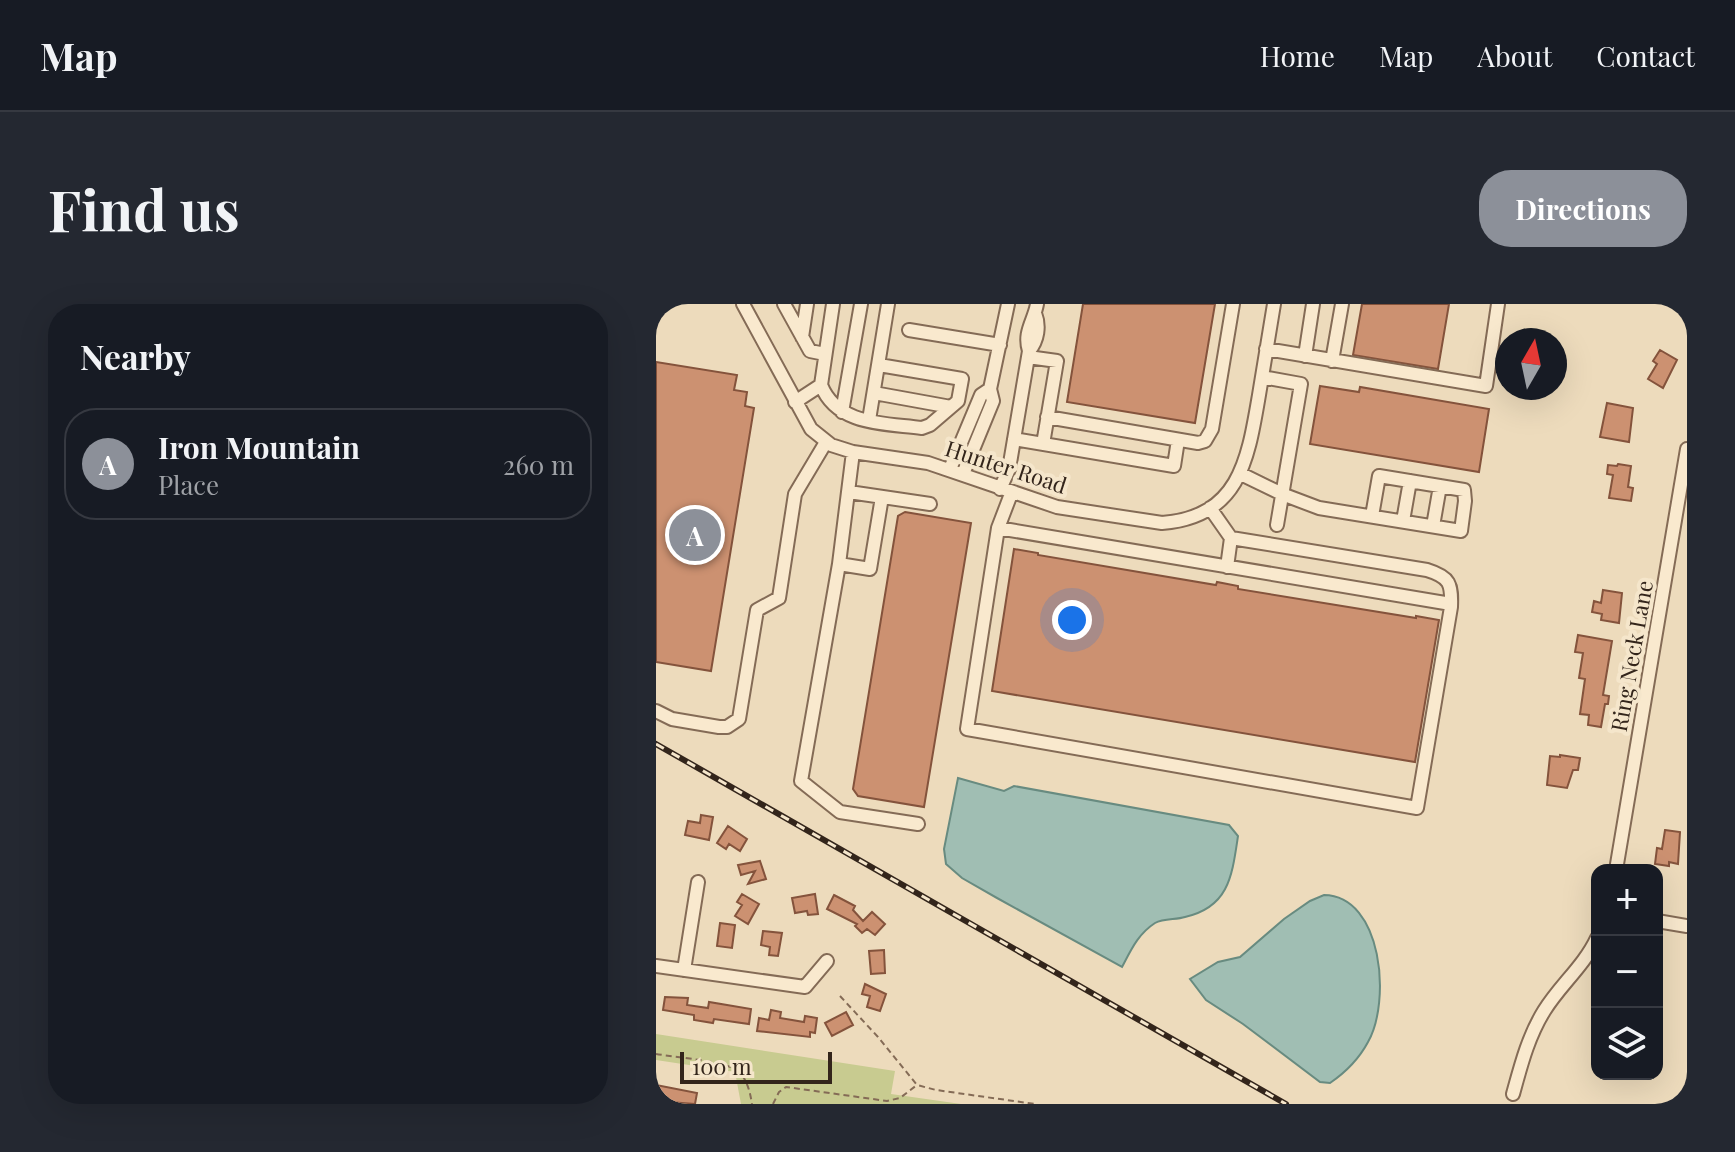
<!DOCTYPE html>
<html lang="en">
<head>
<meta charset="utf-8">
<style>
	body { margin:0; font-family:"Playfair Display",serif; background:#242831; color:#f1f3f6 }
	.controls { position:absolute; right:24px; bottom:24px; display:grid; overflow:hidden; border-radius:16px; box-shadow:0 8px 32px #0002 }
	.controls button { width:72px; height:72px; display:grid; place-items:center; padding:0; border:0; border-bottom:2px solid #363941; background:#171b24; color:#f1f3f6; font:40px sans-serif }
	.compass { position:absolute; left:839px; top:24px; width:72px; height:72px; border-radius:50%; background:#171b24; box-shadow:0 8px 32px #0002; rotate:9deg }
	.scale { position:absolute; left:24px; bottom:20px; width:152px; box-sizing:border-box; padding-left:8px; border:4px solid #33251b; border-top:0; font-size:22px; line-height:28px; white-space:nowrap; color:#33251b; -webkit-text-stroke:6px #f5e6cb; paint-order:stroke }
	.you { position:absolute; left:416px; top:316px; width:28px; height:28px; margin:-20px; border:6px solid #fff; border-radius:50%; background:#1a73e8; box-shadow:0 0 0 12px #1a73e833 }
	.badge { display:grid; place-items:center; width:52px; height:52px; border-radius:50%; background:#8c9099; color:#fff; font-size:26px; font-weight:700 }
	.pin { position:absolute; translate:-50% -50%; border:4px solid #fff; box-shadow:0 2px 8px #0006 }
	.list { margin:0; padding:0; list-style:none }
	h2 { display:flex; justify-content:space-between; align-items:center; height:104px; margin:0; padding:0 32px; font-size:34px }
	h2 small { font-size:26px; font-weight:400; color:#9ea1a6 }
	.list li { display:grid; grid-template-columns:52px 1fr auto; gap:24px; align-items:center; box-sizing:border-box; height:112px; margin:0 16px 16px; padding:0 16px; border:2px solid #363941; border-radius:32px }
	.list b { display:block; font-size:30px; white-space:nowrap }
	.list p { margin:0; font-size:26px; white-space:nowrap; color:#9ea1a6 }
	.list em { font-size:26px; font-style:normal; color:#9ea1a6 }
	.icon { flex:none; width:44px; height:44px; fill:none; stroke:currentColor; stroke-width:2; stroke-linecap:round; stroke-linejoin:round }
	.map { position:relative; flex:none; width:1031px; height:800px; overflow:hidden; border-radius:32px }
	header { display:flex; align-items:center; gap:48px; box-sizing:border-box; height:112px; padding:0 40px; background:#171b24; border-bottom:2px solid #363941 }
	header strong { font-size:38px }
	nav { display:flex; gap:44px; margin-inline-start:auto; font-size:28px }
	.intro { display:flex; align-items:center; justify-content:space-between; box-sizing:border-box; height:192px; padding:0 48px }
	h1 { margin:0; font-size:56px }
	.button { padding:20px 36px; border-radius:32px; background:#8c9099; color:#fff; font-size:28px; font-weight:700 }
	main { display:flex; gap:48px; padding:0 48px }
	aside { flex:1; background:#171b24; border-radius:32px; box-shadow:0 8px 32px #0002 }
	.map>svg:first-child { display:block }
	.green { fill:#c8cb90 }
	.water { fill:#a0beb3; stroke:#688b80; stroke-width:2 }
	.building { fill:#cc9171; stroke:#84533c; stroke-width:2 }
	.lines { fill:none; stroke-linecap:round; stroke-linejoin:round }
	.minor-casing { stroke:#846b56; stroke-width:16 }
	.path { stroke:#846b56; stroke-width:2; stroke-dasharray:6 4; stroke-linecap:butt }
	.minor { stroke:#f9e9ce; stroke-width:12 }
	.rail-casing { stroke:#33251b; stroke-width:6 }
	.rail { stroke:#f5e6cb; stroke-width:3; stroke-dasharray:9; stroke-linecap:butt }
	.labels { text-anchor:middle; stroke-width:8; stroke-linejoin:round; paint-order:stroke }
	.street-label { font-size:22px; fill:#33251b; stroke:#f5e6cb }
</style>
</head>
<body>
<header>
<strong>Map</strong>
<nav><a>Home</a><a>Map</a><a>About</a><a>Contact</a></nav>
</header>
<div class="intro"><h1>Find us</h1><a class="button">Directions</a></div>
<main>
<aside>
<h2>Nearby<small></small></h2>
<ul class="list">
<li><span class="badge">A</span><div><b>Iron Mountain</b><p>Place</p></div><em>260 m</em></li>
</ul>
</aside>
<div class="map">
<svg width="1031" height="800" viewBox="0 0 1031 800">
	<rect width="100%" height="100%" fill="#eddbbc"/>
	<path class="green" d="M0 730 239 767 235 790 305 800H85L79 768 0 756Z"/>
	<path class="water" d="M302 474 348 487 358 482 573 521 582 532C576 572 573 603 529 613 520 616 508 614 499 619 482 630 475 646 466 663L341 594 306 574 290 560 288 545Z
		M668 591C727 592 735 698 712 738 703 755 690 768 674 779L664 778 587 720 550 696 534 675 562 658 584 653 628 615 654 597Z"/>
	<path class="building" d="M427 0H559L539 119 411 98Z
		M706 0H793L782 65 697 51Z
		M1004 46 1021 56 1007 84 992 75 1001 60 997 57Z
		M0 58 81 71 78 86 91 88 89 102 98 104 55 367 0 358Z
		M664 82 703 88 704 83 833 105 823 168 654 140Z
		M951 99 977 104 973 138 944 133Z
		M962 160 975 162 972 183 977 184 975 197 953 194 957 171 951 170 952 161 961 162Z
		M249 208 315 219 268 503 202 492 197 485 242 212Z
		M358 245 382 249V251L560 281 561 278 582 282V285L760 314V312L783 316 759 458 336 387Z
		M947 286 966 289 963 319 945 316 946 310 936 308 938 297 945 299Z
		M922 331 956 337 947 391 953 392 952 400H949L945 423 932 421 933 411 924 410 929 375 923 374 927 349 919 348Z
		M904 451 924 454 922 466H917L911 484 891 481 894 452 904 453Z
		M45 511 57 513 53 536 29 531 32 517 44 519Z
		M72 522 91 535 84 547 73 540 70 545 61 539Z
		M1009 526 1024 528 1022 560 1013 558V562L999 560 1001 544 1006 545Z
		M104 557 110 575 92 580 99 567 85 571 82 561Z
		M86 590 103 600 92 620 79 612 86 601 81 598Z
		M159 590 162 610 152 611 151 607 139 609 136 594Z
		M178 591 199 602 197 606 207 617 216 608 229 620 219 631 211 625 206 629 199 622 201 620 171 605Z
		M64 619 79 621 76 644 61 642Z
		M107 627 126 629 122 652 113 651 114 643 105 641Z
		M228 646 229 669 215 670 213 647Z
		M209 680 230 690 224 707 211 703 214 692 206 690Z
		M9 693 32 694 31 701 52 704 53 698 95 705 93 720 58 715 57 719 38 716V711L7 706Z
		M115 706 125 708 124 714 148 718 149 712 161 714 159 729 154 728V733L101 727 103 714 113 716Z
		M190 708 197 721 176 732 169 719Z
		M0 781 41 789 39 800 0 797Z"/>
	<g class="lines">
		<g class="minor-casing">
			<path id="minor" d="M87 0 155 125 175 141 197 148 272 159 401 203 506 219C584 213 592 155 603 91 608 61 613 30 618 0
				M128 0 154 47 169 50
				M177 0 165 81C181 122 230 119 266 124L274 121 302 97 306 75 223 61
				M253 26 344 41
				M146 33 151 0
				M610 45 830 82 842 0
				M373 47C382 36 384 22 379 9
				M649 52 657 0
				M372 53 401 57 387 140
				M676 57 686 0
				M606 73 645 80 621 221
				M218 89 295 103
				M139 98 165 81
				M186 108 205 0
				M391 113 542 139 549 137 556 125 577 0
				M213 116 232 0
				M358 135 518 162 522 136
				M197 148 183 260 145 477 184 508 262 520
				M294 165 325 91 334 85
				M307 170 337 97 334 85 352 0
				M585 170 626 190 663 204 805 227 809 197 808 186 723 172 716 212
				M344 185 353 165 373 47C367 28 378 17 381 0
				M193 188 274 200
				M355 190 342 224 311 425 761 504 795 303C796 280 794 273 771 266L575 234 554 204
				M747 217 754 177
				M777 222 784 182
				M342 224 795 300
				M183 260 214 265 226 193
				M571 263 575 234
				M0 407 16 415 63 423H71L83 415 101 306 123 294 139 190 170 138
				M960 566 1031 145
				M1001 617 1031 622
				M0 662 149 683 171 657
				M28 666 42 578
				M857 790C865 761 872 733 888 707 904 681 928 662 941 634"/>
		</g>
		<path class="path" d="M184 692 222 733 261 781 280 786 379 800
			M0 750C18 753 67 757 81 766 91 774 94 788 96 800
			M117 800 123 788 130 783 231 797 244 794 261 781"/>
		<use href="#minor" class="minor"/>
		<g class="rail-casing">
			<path id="rail" d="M0 440 630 800"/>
		</g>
		<use href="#rail" class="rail"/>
	</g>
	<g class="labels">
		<g class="street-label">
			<text transform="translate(350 163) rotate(18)" y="8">Hunter Road</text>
			<text transform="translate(976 352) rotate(-80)" y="8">Ring Neck Lane</text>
		</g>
	</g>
</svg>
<div class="controls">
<button>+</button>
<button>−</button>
<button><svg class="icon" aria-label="layers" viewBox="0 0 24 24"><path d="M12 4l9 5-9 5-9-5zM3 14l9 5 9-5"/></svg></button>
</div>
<svg class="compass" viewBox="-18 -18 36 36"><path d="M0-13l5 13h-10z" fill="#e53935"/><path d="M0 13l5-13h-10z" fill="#9ea1a6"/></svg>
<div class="scale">100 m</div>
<div class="you"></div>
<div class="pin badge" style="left:39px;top:231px">A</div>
</div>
</main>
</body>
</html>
